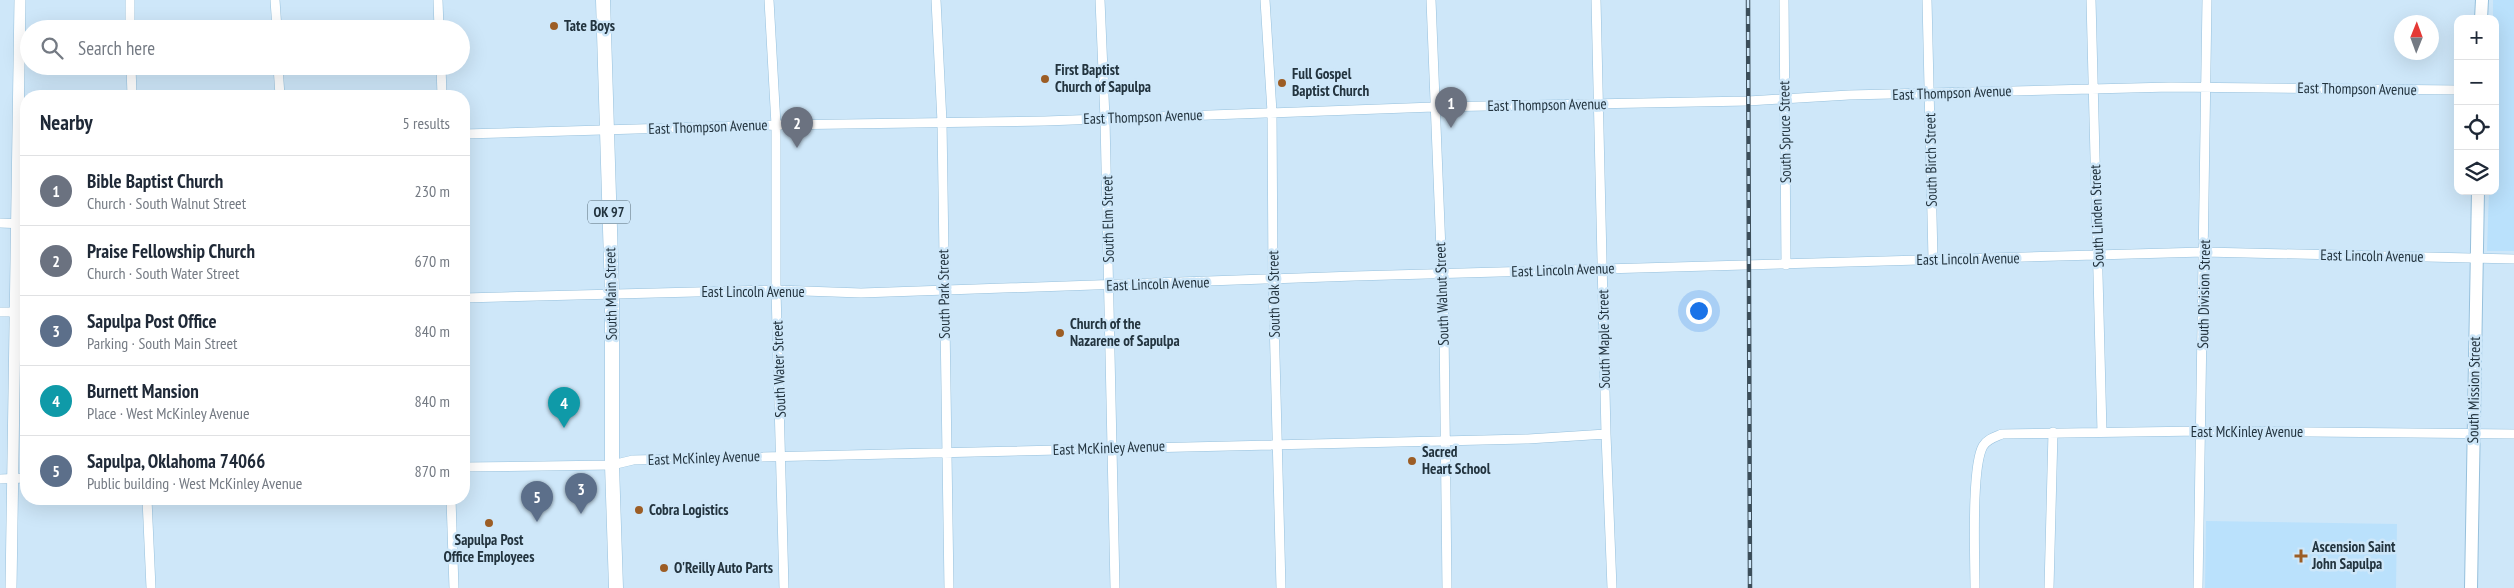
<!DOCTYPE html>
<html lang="en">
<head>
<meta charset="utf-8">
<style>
	body { margin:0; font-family:"PT Sans Narrow",sans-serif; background:#f2f2f3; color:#1f2937 }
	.controls { position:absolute; right:15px; top:15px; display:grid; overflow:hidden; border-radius:10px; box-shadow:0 5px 20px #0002 }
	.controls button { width:45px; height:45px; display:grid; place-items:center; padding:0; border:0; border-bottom:1px solid #e0e1e3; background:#fff; color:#1f2937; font:25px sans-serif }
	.compass { position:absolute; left:2394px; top:15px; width:45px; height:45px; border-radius:50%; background:#fff; box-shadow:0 5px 20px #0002; rotate:1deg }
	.you { position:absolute; left:1698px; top:310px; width:18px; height:18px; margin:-12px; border:4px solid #fff; border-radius:50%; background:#1a73e8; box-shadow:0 0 0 8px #1a73e833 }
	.badge { display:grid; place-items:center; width:32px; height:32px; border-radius:50%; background:#9c5d25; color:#fff; font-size:16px; font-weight:700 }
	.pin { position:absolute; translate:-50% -41px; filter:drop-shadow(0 1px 2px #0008) }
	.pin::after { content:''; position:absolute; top:26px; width:18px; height:15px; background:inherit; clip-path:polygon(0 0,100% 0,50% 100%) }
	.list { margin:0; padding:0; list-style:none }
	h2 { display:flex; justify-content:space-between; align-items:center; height:65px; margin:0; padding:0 20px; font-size:21px }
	h2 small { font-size:16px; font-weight:400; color:#747a83 }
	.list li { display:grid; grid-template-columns:32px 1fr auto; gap:15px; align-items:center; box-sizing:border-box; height:70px; padding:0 20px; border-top:1px solid #e0e1e3 }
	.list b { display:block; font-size:19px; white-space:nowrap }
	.list p { margin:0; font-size:16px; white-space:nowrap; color:#747a83 }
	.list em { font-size:16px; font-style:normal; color:#747a83 }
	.icon { flex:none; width:28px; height:28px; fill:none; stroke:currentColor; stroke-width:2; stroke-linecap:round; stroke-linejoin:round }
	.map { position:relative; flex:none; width:2514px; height:588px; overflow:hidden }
	.search { position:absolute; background:#fff; box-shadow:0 5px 20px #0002; left:20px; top:20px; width:450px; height:55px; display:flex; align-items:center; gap:12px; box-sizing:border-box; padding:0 18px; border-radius:28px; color:#747a83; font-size:19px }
	.panel { position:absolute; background:#fff; box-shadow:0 5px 20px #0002; left:20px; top:90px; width:450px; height:415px; border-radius:20px }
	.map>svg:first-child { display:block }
	.built { fill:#bae1fc }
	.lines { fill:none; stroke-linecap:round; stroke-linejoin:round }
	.minor-casing { stroke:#96c0dc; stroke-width:10 }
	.tertiary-casing { stroke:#96c0dc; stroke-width:12 }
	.secondary-casing { stroke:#96c0dc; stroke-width:14 }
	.primary-casing { stroke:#96c0dc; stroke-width:15 }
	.minor { stroke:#fff; stroke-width:9 }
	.tertiary { stroke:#fff; stroke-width:11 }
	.secondary { stroke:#fff; stroke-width:12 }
	.primary { stroke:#fff; stroke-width:14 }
	.rail-casing { stroke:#3c4e5a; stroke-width:4.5 }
	.rail { stroke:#cee7f9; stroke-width:2.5; stroke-dasharray:8; stroke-linecap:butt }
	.poi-dot { fill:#9c5d25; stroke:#cee7f9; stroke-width:2 }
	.labels { text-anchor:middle; stroke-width:5; stroke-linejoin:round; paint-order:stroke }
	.shield { fill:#cee7f9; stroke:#566a77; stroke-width:1 }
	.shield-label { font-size:14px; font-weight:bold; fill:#23343f }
	.poi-label { font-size:15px; font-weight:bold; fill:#23343f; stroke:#cee7f9; text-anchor:start }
	.street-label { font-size:15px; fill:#23343f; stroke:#cee7f9 }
</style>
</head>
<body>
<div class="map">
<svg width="2514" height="588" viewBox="0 0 2514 588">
	<rect width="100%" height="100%" fill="#cee7f9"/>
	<path class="built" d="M2493 0H2514V251H2487L2489 191H2495V19H2493Z
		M2206 521 2397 524 2396 588H2205Z"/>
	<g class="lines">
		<g class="minor-casing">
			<path id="minor" d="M130 0V29
				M275 0 277 29
				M438 0 439 29
				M769 0 776 125V290L784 588
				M936 0 942 122 949 588
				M1100 0 1105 119 1115 588
				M1265 0 1272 112 1273 279 1281 588
				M1431 0 1444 326 1447 588
				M1596 0 1606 434 1612 588
				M1784 0 1786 265
				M1927 0 1933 259
				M2091 0 2102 432
				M131 66 132 96
				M278 66 280 96
				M441 66 442 96
				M464 134 776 125 1045 121 1434 107 1748 101 1849 95 2171 87 2458 90
				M0 223 26 224
				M464 298 776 290 861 293 1355 276 2204 252 2514 259
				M0 312H26
				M464 467 612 465 633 460 1528 439 1606 434
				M0 479 26 478
				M147 499 151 588
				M451 499 454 588
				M1975 588C1975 560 1971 467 1983 446 1987 439 1995 437 2002 434L2201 431 2514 434
				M2049 588 2053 432
				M2198 588 2207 0"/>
		</g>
		<g class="tertiary-casing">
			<path id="tertiary" d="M11 588 20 0"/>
		</g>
		<g class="secondary-casing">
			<path id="secondary" d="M2481 19 2482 0
				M2471 588 2478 191"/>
		</g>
		<g class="primary-casing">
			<path id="primary" d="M603 0 612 294V465L616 588"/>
		</g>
		<use href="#minor" class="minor"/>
		<use href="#tertiary" class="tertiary"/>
		<use href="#secondary" class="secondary"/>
		<use href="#primary" class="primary"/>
		<g class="rail-casing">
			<path id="rail" d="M1748 0 1750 588"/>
		</g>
		<use href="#rail" class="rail"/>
	</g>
	<g class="poi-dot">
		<circle cx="554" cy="26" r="5"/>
		<circle cx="1045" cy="79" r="5"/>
		<circle cx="1282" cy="83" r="5"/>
		<circle cx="1060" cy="333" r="5"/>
		<circle cx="1412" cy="461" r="5"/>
		<circle cx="639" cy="510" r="5"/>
		<circle cx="489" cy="523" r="5"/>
		<path d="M2298.5 548.5h5v5h5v5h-5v5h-5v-5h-5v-5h5z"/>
		<circle cx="664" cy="568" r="5"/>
	</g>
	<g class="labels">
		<rect class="shield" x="588" y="200.5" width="42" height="23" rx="4"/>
		<g class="shield-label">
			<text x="609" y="217">OK 97</text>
		</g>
		<g class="poi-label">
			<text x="564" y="31">Tate Boys</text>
			<text x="1055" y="75">First Baptist<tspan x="1055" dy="17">Church of Sapulpa</tspan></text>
			<text x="1292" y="79">Full Gospel<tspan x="1292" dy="17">Baptist Church</tspan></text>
			<text x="1070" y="329">Church of the<tspan x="1070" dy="17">Nazarene of Sapulpa</tspan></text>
			<text x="1422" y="457">Sacred<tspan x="1422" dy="17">Heart School</tspan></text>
			<text x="649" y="515">Cobra Logistics</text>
			<text x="489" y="545" text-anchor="middle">Sapulpa Post<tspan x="489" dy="17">Office Employees</tspan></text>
			<text x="2312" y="552">Ascension Saint<tspan x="2312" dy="17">John Sapulpa</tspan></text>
			<text x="674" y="573">O'Reilly Auto Parts</text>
		</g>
		<g class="street-label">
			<text transform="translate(2357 89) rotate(1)" y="5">East Thompson Avenue</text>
			<text transform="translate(1952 93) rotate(-2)" y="5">East Thompson Avenue</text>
			<text transform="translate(1547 105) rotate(-1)" y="5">East Thompson Avenue</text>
			<text transform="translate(1143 117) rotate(-2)" y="5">East Thompson Avenue</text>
			<text transform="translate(708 127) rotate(-2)" y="5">East Thompson Avenue</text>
			<text transform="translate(1785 132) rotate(-91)" y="5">South Spruce Street</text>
			<text transform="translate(1931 160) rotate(-91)" y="5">South Birch Street</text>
			<text transform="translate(2097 216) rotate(-92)" y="5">South Linden Street</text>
			<text transform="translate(1108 219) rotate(-91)" y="5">South Elm Street</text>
			<text transform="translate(2372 256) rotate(1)" y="5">East Lincoln Avenue</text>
			<text transform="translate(1968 259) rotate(-1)" y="5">East Lincoln Avenue</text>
			<text transform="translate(1563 270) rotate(-2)" y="5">East Lincoln Avenue</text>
			<text transform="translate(1158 284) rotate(-2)" y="5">East Lincoln Avenue</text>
			<text x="753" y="297">East Lincoln Avenue</text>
			<text transform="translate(611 294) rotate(-91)" y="5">South Main Street</text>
			<text transform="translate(944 294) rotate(-91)" y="5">South Park Street</text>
			<text transform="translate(1274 294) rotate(-91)" y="5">South Oak Street</text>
			<text transform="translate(1442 294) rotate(-92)" y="5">South Walnut Street</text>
			<text transform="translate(2204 294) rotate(-89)" y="5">South Division Street</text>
			<text transform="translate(1604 339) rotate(-91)" y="5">South Maple Street</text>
			<text transform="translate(779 369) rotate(-92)" y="5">South Water Street</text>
			<text transform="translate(2474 390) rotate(-89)" y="5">South Mission Street</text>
			<text x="2247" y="437">East McKinley Avenue</text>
			<text transform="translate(1109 448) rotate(-2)" y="5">East McKinley Avenue</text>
			<text transform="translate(704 458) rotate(-2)" y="5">East McKinley Avenue</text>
		</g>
	</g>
</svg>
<div class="controls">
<button>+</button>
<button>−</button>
<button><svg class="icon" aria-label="locate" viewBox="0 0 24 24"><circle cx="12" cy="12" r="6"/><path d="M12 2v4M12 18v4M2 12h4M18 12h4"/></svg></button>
<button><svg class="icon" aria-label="layers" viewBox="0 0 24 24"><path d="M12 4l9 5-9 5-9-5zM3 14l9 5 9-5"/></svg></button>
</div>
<svg class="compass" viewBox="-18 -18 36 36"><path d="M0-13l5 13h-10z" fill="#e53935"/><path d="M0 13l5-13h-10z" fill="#747a83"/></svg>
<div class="you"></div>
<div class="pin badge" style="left:1451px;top:128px;background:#6b7280">1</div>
<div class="pin badge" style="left:797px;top:148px;background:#6b7280">2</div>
<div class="pin badge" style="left:581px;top:514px;background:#5c6f8a">3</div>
<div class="pin badge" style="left:564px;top:428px;background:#0f9aa8">4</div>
<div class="pin badge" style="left:537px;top:522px;background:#5c6f8a">5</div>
<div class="search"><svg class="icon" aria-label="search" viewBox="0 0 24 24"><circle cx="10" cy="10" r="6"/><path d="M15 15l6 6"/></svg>Search here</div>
<section class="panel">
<h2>Nearby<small>5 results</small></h2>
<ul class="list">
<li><span class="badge" style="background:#6b7280">1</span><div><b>Bible Baptist Church</b><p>Church · South Walnut Street</p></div><em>230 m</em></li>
<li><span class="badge" style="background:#6b7280">2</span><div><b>Praise Fellowship Church</b><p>Church · South Water Street</p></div><em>670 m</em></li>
<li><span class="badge" style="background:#5c6f8a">3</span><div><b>Sapulpa Post Office</b><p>Parking · South Main Street</p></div><em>840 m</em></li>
<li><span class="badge" style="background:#0f9aa8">4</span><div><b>Burnett Mansion</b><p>Place · West McKinley Avenue</p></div><em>840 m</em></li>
<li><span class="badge" style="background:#5c6f8a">5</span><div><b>Sapulpa, Oklahoma 74066</b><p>Public building · West McKinley Avenue</p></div><em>870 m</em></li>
</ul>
</section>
</div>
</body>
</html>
